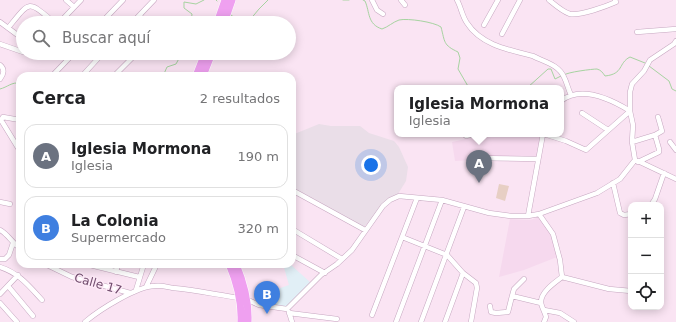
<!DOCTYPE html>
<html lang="es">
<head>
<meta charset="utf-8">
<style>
	body { margin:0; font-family:"DejaVu Sans",sans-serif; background:#f6f6f6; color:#202124 }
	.controls { position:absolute; right:12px; bottom:12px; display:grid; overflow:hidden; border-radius:8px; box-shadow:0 2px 10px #0003 }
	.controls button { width:36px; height:36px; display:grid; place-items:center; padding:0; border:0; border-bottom:1px solid #e0e0e0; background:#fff; color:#202124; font:20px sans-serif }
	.you { position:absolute; left:371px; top:165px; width:14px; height:14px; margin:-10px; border:3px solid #fff; border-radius:50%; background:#1a73e8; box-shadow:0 0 0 6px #1a73e833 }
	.badge { display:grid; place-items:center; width:26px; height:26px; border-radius:50%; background:#db2777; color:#fff; font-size:13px; font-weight:700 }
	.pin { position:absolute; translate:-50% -33px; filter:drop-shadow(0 1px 2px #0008) }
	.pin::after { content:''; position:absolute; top:21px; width:14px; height:12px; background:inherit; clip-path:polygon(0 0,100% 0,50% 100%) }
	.popup { position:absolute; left:394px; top:85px; width:170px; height:52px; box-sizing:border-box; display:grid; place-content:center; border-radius:8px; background:#fff; filter:drop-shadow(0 1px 3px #0005); font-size:13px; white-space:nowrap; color:#757577 }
	.popup b { font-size:15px; color:#202124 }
	.popup::after { content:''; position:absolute; left:50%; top:100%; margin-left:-8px; border:8px solid transparent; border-top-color:#fff }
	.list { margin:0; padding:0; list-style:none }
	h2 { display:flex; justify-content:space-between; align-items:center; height:52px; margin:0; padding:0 16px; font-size:17px }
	h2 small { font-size:13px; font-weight:400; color:#757577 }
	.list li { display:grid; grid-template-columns:26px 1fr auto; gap:12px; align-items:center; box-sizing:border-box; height:64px; margin:0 8px 8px; padding:0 8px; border:1px solid #e0e0e0; border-radius:12px }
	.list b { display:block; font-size:15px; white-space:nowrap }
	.list p { margin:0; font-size:13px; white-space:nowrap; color:#757577 }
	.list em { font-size:13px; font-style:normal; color:#757577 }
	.icon { flex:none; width:22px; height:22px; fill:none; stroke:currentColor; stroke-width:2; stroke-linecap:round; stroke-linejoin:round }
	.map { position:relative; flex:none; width:676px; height:322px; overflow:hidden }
	.search { position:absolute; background:#fff; box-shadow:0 2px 10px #0003; left:16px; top:16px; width:280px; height:44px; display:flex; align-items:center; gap:10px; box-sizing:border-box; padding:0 14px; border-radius:22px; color:#757577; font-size:15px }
	.panel { position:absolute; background:#fff; box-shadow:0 2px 10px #0003; left:16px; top:72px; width:280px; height:196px; border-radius:12px }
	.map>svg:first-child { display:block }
	.residential { fill:#f6d9ee }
	.industrial { fill:#eadee8 }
	.education { fill:#e1eff6 }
	.garden { fill:#e7cfc4 }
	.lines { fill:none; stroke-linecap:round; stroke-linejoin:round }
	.stream { stroke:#a7d3a1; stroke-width:1 }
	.minor-casing { stroke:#c6a7c0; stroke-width:5.5 }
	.highway-casing { stroke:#fff; stroke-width:8 }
	.minor { stroke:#fff; stroke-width:4.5 }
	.highway { stroke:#efa0f0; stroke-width:7 }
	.labels { text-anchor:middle; stroke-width:3; stroke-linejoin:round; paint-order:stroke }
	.street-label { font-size:12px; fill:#714c6d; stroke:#fdeaf7 }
</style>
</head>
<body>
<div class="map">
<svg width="676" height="322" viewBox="0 0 676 322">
	<rect width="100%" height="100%" fill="#fae4f3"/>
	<path class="residential" d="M489 134H540L538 156 455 161 452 142Z
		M540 217 552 237 557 257 524 270 499 277 510 219 530 220Z"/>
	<path class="industrial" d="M319 124 331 126H360L369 133 394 141 399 147 408 167 406 181 398 194 389 198 364 227 292 188V135Z"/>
	<path class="education" d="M283 264H290L311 283 294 300 285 307 258 303 257 296 289 285Z"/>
	<path class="garden" d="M499 184 509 186 505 201 496 198Z"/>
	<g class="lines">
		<path class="stream" d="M216 0 217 1
			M343 0H349
			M363 0 365 1C370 12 367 24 382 29 388 27 393 22 399 20 408 18 434 22 441 27 445 42 443 45 458 52L460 58 458 69 469 88
			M231 15 239 21H249L259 9 268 0
			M191 23 192 14 184 8V2L196 4 204 0
			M649 66 669 81 672 89 676 91
			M564 75C567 72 593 69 597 69 601 70 603 73 605 76 624 74 618 63 630 57L645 63
			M163 76 167 67 176 64 182 53
			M527 88 548 69H551L555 79 561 76
			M0 89C8 87 11 82 20 83"/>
		<g class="minor-casing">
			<path id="minor" d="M66 0 74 7
				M372 0 377 10 383 14
				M401 0 405 5
				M457 0C461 7 462 16 467 23 481 45 509 50 533 56 544 62 558 64 564 77 567 83 568 89 571 95
				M549 0C555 5 563 12 570 14 580 16 607 6 616 2L615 0
				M140 15 143 23
				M0 22 23 39
				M59 23 81 0
				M101 23 123 0
				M132 23 154 0
				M484 25 498 0
				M8 28C31 0 27 0 55 23
				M637 32 676 29
				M502 34 520 0
				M0 44 23 52
				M0 65C5 69 4 74 0 79
				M52 76 74 53
				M82 76 103 53
				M114 76 137 53
				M561 101C581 85 612 100 630 111
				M582 113 608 130
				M20 120 3 117 1 120 20 151
				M464 134 466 136 474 134
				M544 134 566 141 586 150 630 111
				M632 142 655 135
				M670 142 676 150
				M473 158 537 159
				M638 161 676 179
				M638 162 659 152V149L655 135 662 131 658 117
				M613 183 620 213 624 215 631 214
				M292 190 365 230
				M0 202 10 204
				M651 205 655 199 664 173
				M539 214 553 234 560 260 562 277C554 283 541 292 541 302 541 306 545 312 546 317L544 322
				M528 216 543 134
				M292 229 342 259
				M0 230C8 234 12 243 20 248
				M402 237 447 255 463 273 476 283 477 288 471 322
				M292 255 325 273
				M0 259H5L9 255 13 243
				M45 264 72 277 130 293
				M86 264 139 277
				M0 267C19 273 29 286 42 300
				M116 272 118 264
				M562 277 609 289 631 291
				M8 286 33 316
				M146 287 157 264
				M136 290 144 264
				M0 294 18 275
				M512 296 514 289 524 279
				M248 300 259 305 287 309 321 275 337 264 352 250 383 206 390 200 399 196 442 200 489 213 511 216H528L539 214 597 193 620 179 635 160 632 142 633 125 630 111V92L632 84 644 71 650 60 674 44 676 41
				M0 303 17 322
				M490 306 491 312 496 313 508 312 512 296 541 303
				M544 310 560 313 574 322
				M289 312 292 322
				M289 313 337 319
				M372 315 417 198
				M85 322C99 310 137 286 155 286 161 285 167 287 173 288 196 290 218 295 240 298
				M396 322 442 200
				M421 322 464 207
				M445 322 463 273"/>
		</g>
		<g class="highway-casing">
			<path id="highway" d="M217 23 225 0
				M224 23 232 0
				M196 76 205 53
				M203 76 212 53
				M229 264C237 283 242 302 241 322
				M236 264C244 283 249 301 248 322"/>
		</g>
		<use href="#minor" class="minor"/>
		<use href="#highway" class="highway"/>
	</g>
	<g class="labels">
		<g class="street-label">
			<text transform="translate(98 284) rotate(16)" y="4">Calle 17</text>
		</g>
	</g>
</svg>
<div class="controls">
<button>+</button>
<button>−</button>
<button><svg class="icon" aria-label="locate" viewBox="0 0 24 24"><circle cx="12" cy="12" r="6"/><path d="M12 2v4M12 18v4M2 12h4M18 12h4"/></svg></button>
</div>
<div class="you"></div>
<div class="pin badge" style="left:479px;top:183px;background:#6b7280">A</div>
<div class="popup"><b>Iglesia Mormona</b>Iglesia</div>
<div class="pin badge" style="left:267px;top:314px;background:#3f7fe0">B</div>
<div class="search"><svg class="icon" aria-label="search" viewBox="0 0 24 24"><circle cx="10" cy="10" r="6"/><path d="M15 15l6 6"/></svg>Buscar aquí</div>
<section class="panel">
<h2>Cerca<small>2 resultados</small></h2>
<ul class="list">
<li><span class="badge" style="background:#6b7280">A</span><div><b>Iglesia Mormona</b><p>Iglesia</p></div><em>190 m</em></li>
<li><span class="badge" style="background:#3f7fe0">B</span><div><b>La Colonia</b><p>Supermercado</p></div><em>320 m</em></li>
</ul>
</section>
</div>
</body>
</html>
